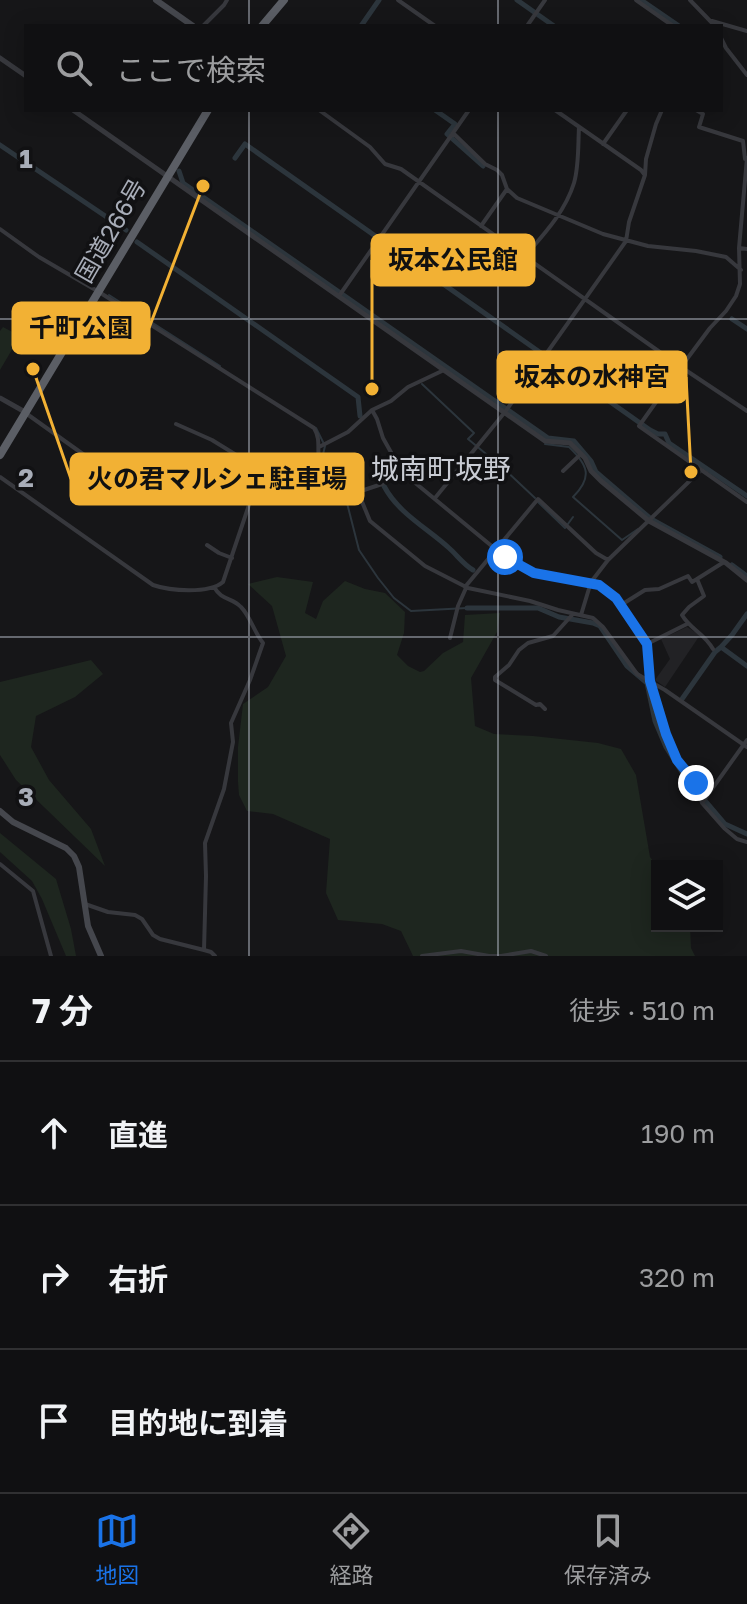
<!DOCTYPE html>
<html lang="ja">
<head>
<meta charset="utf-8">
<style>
	body { margin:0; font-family:"Golos Text","Noto Sans JP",sans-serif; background:#1e1e20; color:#f1f3f6 }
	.controls { position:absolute; right:24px; bottom:24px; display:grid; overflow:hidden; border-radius:0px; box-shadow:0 4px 20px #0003 }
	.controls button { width:72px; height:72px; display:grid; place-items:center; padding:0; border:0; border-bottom:2px solid #303032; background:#101012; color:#f1f3f6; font:40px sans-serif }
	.stop { position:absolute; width:24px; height:24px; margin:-18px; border:6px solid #1a73e8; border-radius:50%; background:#fff }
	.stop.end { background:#1a73e8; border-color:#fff; box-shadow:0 2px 8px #0008 }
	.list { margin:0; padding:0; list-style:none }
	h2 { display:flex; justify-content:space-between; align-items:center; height:104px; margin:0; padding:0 32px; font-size:34px }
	h2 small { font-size:26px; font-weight:400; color:#9c9d9f }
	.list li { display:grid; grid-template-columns:52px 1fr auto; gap:24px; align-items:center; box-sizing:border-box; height:144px; padding:0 32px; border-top:2px solid #303032 }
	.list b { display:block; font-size:30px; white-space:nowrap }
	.list em { font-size:26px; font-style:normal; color:#9c9d9f }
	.icon { flex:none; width:44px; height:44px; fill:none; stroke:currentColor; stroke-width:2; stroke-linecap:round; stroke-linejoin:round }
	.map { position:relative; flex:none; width:747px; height:956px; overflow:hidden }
	.search { position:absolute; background:#101012; box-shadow:0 4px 20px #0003; left:24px; right:24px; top:24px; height:88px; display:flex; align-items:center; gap:20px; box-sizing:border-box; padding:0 28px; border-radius:0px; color:#9c9d9f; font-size:30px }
	.sheet { height:536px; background:#101012 }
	nav { display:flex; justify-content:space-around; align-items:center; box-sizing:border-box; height:112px; border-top:2px solid #303032; background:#101012; font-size:22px; color:#9c9d9f }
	nav a { display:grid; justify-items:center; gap:4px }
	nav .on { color:#1a73e8 }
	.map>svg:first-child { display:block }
	.built { fill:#222225 }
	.green { fill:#1e261f }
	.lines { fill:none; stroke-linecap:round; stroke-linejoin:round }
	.stream { stroke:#2c353c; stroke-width:2 }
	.canal { stroke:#2c353c; stroke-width:5 }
	.minor { stroke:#37383d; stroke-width:4 }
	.tertiary { stroke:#37383d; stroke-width:5 }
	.secondary { stroke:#45474d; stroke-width:6 }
	.trunk { stroke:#5b5e65; stroke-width:8 }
	.route { stroke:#1a73e8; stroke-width:10 }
	.grid { fill:none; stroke:#a8adb8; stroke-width:2; stroke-opacity:0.55 }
	.labels { text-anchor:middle; stroke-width:7; stroke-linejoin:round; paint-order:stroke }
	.street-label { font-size:24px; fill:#a8adb8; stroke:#111113 }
	.quarter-label { font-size:28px; fill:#c9ccd4; stroke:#111113 }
	.grid-label { font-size:26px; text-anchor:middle; font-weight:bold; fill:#a8adb8; stroke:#111113; stroke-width:7; stroke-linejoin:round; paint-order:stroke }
	.leader { fill:none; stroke:#f2b134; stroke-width:3 }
	.callout-dot { fill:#f2b134; stroke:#111113; stroke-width:3 }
	.callout { fill:#f2b134; stroke:#f2b134; stroke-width:3 }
	.callout-label { font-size:26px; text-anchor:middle; font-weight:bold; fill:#111 }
</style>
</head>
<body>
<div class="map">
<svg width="747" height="956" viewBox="0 0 747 956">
	<rect width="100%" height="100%" fill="#161618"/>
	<path class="built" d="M687 627 700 635 665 687 655 680 670 659 661 639Z"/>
	<path class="green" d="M3 327 20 336 0 370V331Z
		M277 577 313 582 305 613 316 619 323 601 345 581 365 589 385 593 405 612 404 633 397 655 408 666 420 672 424 671 443 653 463 642 465 615 500 613 497 632 471 678 475 726 494 734 533 736 598 743 621 749 636 775 650 857 657 866V926H690L691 948 695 956H413L401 931 382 924 338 920 326 893 330 839 273 814 247 811 239 795 238 782V747L243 704 268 687 286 656 272 606 248 584Z
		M91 660 103 674 75 697 36 716 31 747 49 780 91 829 105 866 16 780 0 755V682Z
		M0 833 56 879 71 929 76 956H66L42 899 32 881 0 852Z"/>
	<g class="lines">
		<path class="stream" d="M109 295 220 366
			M422 384 474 433 468 439 503 468 535 498
			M316 428 325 446 321 463 347 503 359 550 378 578 394 598 411 611 467 608
			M545 444 569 447C588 465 593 477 573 497L622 540 638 529
			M538 502 565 528 573 517"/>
		<path class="canal" d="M517 0 554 26
			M641 0 679 26
			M361 26 379 0
			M435 110 455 124 447 134 483 166
			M0 145 126 230
			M235 158 245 144 650 430 658 434H665L669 443 747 496
			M179 171 183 183 548 438 574 441 591 461 596 472 651 519 720 557
			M137 242 358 397 360 416
			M732 319 747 329
			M384 486C398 513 427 528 449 548 457 555 463 564 473 570
			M732 565 747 576
			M467 608H538L559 617 593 623 600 626 627 666 647 683 655 721 666 747 685 777 725 824 747 834
			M747 614 732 635 721 647 747 666
			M682 699 715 652 721 647"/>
		<path class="minor" d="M398 0 435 26
			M636 0 673 26
			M690 0 715 26
			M712 21 747 31
			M203 26 224 5 227 0
			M527 26 545 0
			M721 38 726 48 747 75
			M319 110 370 147 385 164 401 169 681 367 747 411
			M555 110 641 170 644 174
			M696 110 703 114 699 127 743 141 745 159
			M453 133 485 164 497 170 502 175 507 189 517 198 603 234 648 246 696 251 726 257 741 270
			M603 144 627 110
			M747 158 739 248 740 284 736 296 726 311 710 328 681 367 639 426 747 502
			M481 226 507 189
			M0 229 39 257 99 292 314 428C321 440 317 448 319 461 321 473 333 486 340 496L345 497 358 492 370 521 425 566 468 588 530 601 558 610 593 618 603 627 637 674 665 690 747 747
			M739 248 747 249
			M525 256C544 234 565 212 574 183 579 166 578 145 579 127
			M339 296 469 110
			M372 410 377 419 383 438 402 472 505 557 534 573 599 585 616 598 647 644 650 681 671 748 677 760 696 783 702 803 724 828 737 839 747 842
			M27 414 129 487
			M176 424 212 440 256 467 266 469 275 465 306 462 319 458
			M319 447 348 432 372 410 391 401 408 387 444 370
			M563 471 581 454
			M0 477 153 585C170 591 209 594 223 582L252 496 266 469
			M358 492 382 484 402 472
			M435 498 505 412 626 241 629 222 645 175 646 159 656 124 662 110
			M207 545 219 553 232 558
			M697 579 724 562
			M465 587 538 499 596 553 608 560
			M621 605 645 590 659 589 688 576 692 582 697 579 704 596 689 607 682 615C690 629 704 633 713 649
			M581 615 591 582 608 560 701 470
			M450 638 458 606 466 588
			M647 644 687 624
			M545 709 540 704 536 705 495 680V677L509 665 519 650 528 643 553 636 573 614
			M702 803 747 740
			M0 864 33 891 51 956
			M85 904 108 912 135 915 142 919 153 935 160 939 204 950 211 952 215 956
			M204 950 206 876 205 843 224 789 233 742 231 723 250 680 263 643C254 632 250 616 241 607 232 597 222 601 214 587
			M422 956 461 951 489 956H501L531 951 546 956"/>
		<path class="tertiary" d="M0 58 26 76
			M73 110 545 441 570 443 585 458 591 471 601 481 649 521 726 563 747 580
			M0 398 25 412"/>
		<path class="secondary" d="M156 0 193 26
			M0 811 13 822 66 848 74 856 79 867 88 926 101 956"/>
		<path class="trunk" d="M262 26 284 0
			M0 455 208 110"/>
	</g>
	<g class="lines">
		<path class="route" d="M505 557 534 573 599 585 616 598 647 644 650 681 666 734 677 760 696 783"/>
	</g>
	<path class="grid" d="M249 0V26M498 0V26M249 110V956M498 110V956M0 319H747M0 637H747"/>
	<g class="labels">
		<g class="street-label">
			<text transform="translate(111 231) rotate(-60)" y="8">国道266号</text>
		</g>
		<g class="quarter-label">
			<text x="441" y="479">城南町坂野</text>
		</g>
	</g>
	<g class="grid-label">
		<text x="26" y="168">1</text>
		<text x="26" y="487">2</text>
		<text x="26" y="806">3</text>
	</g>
	<path class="leader" d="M372 389L372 260M203 186L149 328M691 472L686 377M33 369L71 479"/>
	<g class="callout-dot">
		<circle cx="372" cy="389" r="8"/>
		<circle cx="203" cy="186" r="8"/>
		<circle cx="691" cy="472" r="8"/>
		<circle cx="33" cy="369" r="8"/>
	</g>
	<g class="callout">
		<rect x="372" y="235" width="162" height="50" rx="8"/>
		<rect x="13" y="303" width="136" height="50" rx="8"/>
		<rect x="498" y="352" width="188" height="50" rx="8"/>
		<rect x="71" y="454" width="292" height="50" rx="8"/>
	</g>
	<g class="callout-label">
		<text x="453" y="269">坂本公民館</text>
		<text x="81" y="337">千町公園</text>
		<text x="592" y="386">坂本の水神宮</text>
		<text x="217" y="488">火の君マルシェ駐車場</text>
	</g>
</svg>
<div class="controls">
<button><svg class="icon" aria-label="layers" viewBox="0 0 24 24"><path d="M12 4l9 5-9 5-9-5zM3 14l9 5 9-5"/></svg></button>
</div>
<div class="stop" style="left:505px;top:557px"></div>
<div class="stop end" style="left:696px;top:783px"></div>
<div class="search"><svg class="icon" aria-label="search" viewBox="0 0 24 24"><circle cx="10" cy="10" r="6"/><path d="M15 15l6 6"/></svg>ここで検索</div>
</div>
<section class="sheet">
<h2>7 分<small>徒歩 · 510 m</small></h2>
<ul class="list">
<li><svg class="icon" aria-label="ahead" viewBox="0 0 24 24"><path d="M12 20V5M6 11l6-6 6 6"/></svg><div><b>直進</b></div><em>190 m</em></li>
<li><svg class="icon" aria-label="right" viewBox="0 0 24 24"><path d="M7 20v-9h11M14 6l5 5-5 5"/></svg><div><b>右折</b></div><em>320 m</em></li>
<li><svg class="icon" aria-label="arrive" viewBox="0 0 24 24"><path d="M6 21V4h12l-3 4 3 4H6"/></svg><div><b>目的地に到着</b></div></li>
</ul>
</section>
<nav>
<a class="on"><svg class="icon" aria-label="map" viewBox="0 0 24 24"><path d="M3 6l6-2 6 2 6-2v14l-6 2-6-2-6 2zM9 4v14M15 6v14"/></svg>地図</a>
<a><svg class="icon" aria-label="directions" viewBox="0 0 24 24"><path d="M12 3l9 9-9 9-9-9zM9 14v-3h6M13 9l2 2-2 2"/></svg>経路</a>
<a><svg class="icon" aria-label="saved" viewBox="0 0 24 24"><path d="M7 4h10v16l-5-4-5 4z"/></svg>保存済み</a>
</nav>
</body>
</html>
